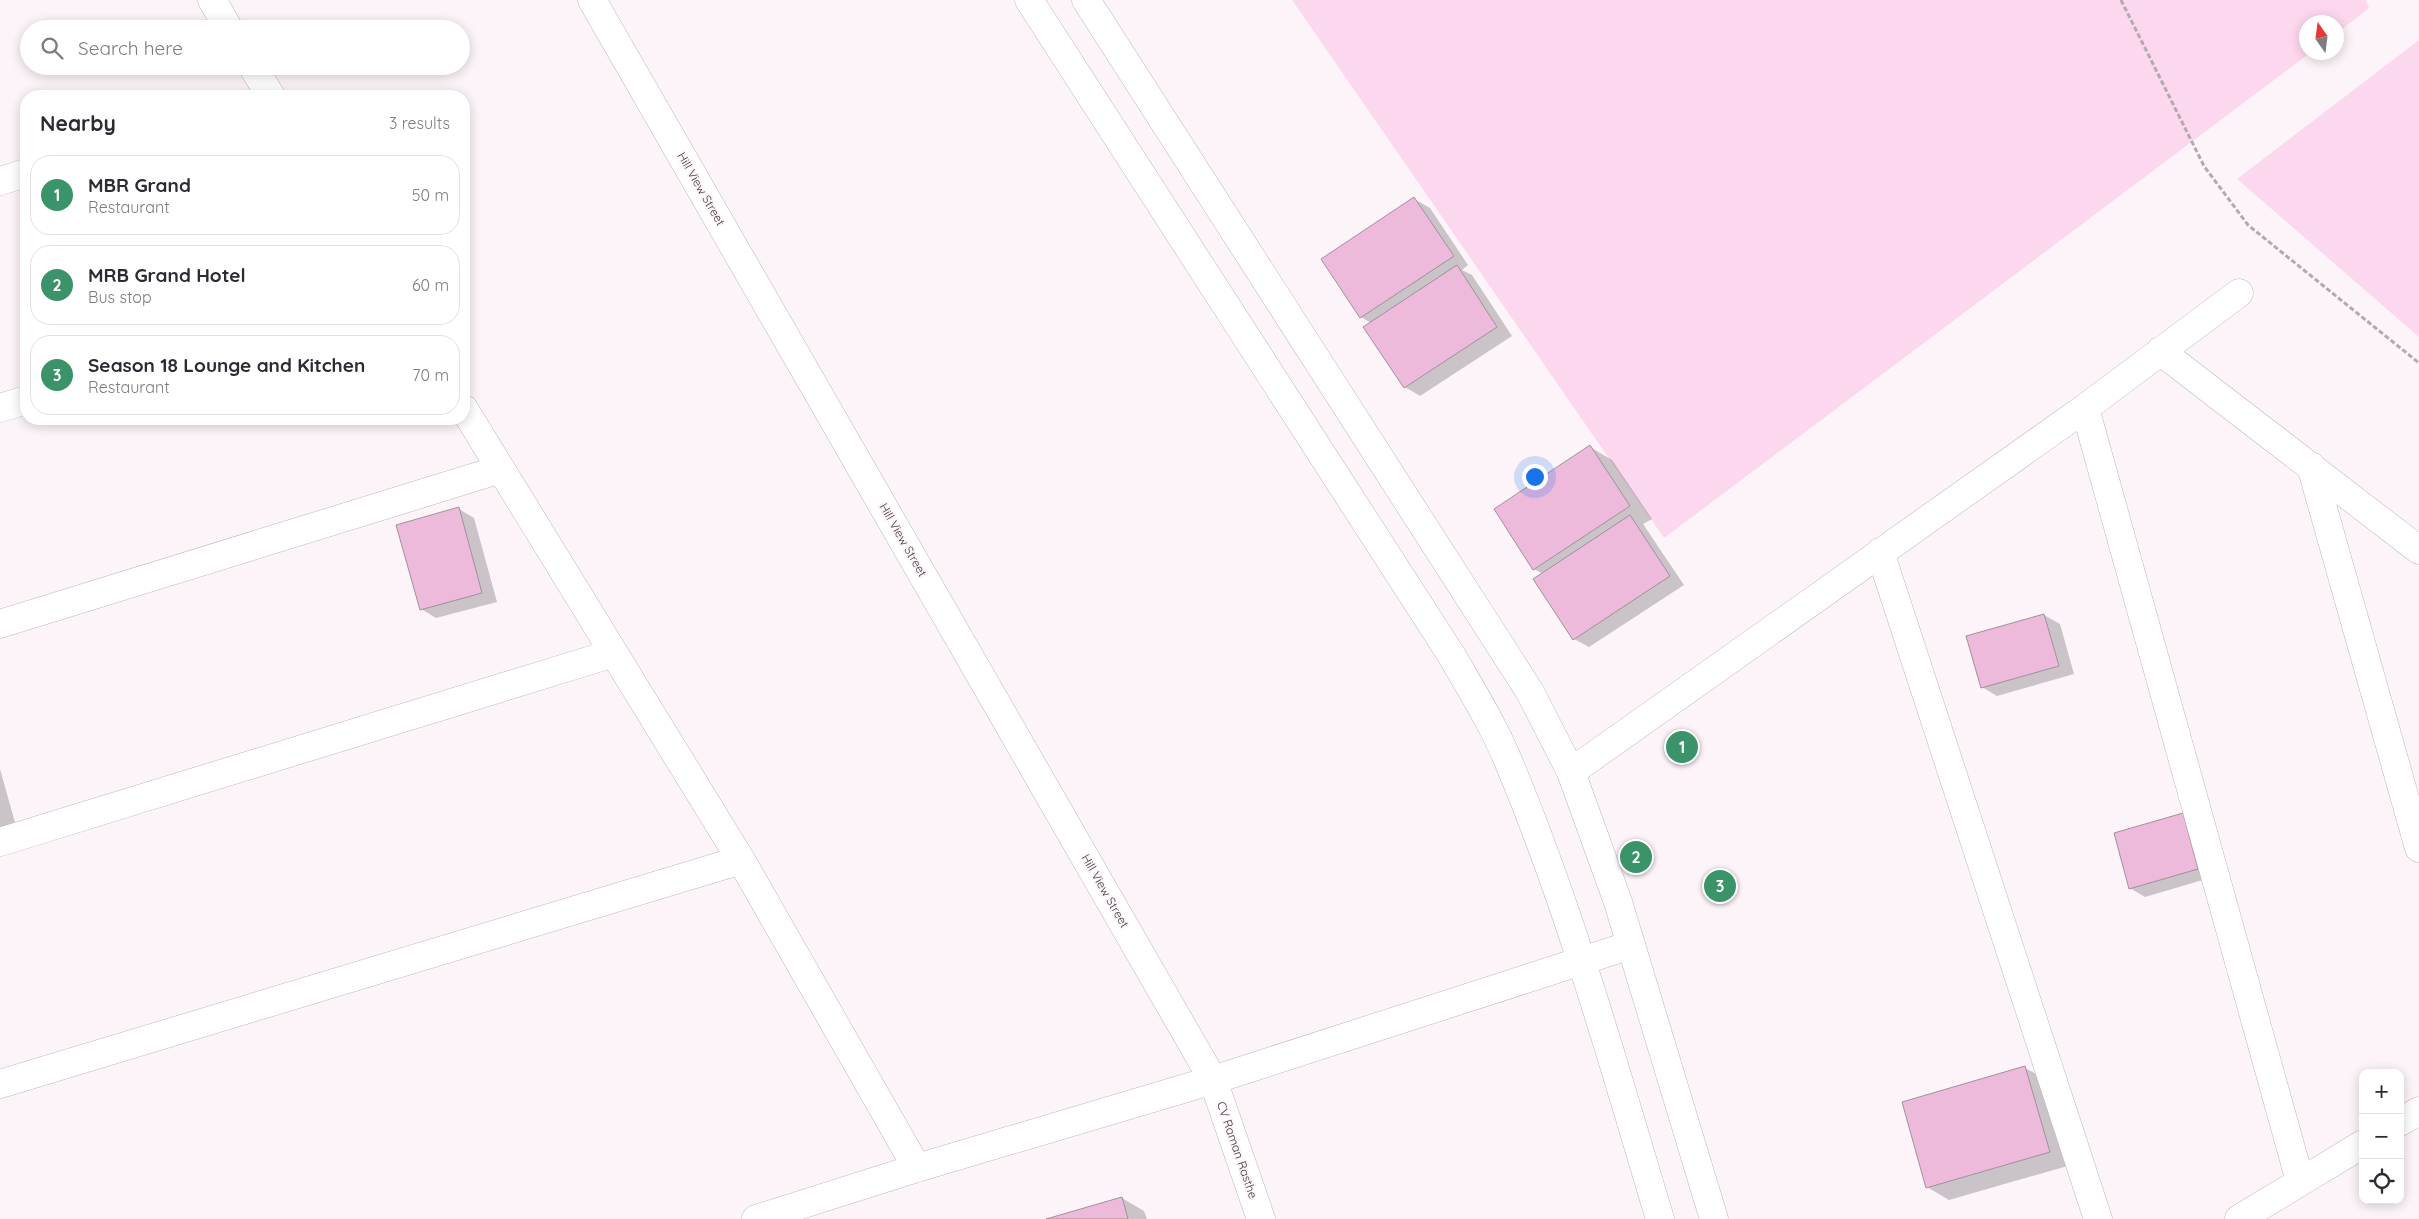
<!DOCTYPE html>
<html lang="en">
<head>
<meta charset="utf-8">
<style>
	body { margin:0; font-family:Quicksand,sans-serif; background:#f7f7f7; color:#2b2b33 }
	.controls { position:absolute; right:15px; bottom:15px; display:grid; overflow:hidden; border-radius:10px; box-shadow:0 2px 12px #0003 }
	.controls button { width:45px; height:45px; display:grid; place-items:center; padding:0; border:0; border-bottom:1px solid #e1e1e2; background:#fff; color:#2b2b33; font:25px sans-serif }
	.compass { position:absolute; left:2299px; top:15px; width:45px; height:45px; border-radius:50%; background:#fff; box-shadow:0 2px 12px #0003; rotate:346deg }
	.you { position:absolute; left:1534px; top:476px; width:18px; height:18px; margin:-12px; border:4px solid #fff; border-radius:50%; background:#1a73e8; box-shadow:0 0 0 8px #1a73e833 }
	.badge { display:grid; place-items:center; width:32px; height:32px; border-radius:50%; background:#3a9369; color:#fff; font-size:16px; font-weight:700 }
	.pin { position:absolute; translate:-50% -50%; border:2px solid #fff; box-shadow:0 1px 5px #0006 }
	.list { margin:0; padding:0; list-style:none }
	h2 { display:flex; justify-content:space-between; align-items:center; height:65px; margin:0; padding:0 20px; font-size:21px }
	h2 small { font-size:16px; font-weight:400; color:#7c7c81 }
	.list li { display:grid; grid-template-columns:32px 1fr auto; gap:15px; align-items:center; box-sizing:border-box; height:80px; margin:0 10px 10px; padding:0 10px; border:1px solid #e1e1e2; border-radius:20px }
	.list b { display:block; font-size:19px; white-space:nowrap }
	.list p { margin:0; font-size:16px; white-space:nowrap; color:#7c7c81 }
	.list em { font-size:16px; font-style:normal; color:#7c7c81 }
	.icon { flex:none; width:28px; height:28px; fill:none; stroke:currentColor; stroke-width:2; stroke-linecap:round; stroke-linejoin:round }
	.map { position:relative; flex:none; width:2419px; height:1219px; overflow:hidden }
	.search { position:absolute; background:#fff; box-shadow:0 2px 12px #0003; left:20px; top:20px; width:450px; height:55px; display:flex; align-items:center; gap:12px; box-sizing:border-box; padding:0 18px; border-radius:28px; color:#7c7c81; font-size:19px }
	.panel { position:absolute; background:#fff; box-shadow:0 2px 12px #0003; left:20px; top:90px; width:450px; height:335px; border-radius:20px }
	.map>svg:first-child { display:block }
	.green { fill:#fcd8ef }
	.shadow { fill:#0003 }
	.building { fill:#eebadc; stroke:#9f919a }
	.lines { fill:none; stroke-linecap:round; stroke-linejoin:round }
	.minor-casing { stroke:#c4b5be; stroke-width:29 }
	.secondary-casing { stroke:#c4b5be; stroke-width:29 }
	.path { stroke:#b2aaaf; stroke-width:3; stroke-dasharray:5 2.5; stroke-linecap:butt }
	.minor { stroke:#fff; stroke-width:28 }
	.secondary { stroke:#fff; stroke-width:28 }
	.labels { text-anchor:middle; stroke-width:4; stroke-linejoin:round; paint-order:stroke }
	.street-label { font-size:12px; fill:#3c363a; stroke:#fdf4fa }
</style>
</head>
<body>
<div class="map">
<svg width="2419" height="1219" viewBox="0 0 2419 1219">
	<rect width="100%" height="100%" fill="#fdf4fa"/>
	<path class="green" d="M1292 0H2366L2369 8 2337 33 2336 22H2306V52L2310 53 1664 538Z
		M2419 40V337L2237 179Z"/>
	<path class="shadow" d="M1414 199 1430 208 1468 265 1462 270 1472 275 1512 336 1420 396 1405 387 1371 323 1361 317Z
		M1590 447 1612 460 1652 519 1643 524 1684 585 1589 647 1574 639 1543 574 1534 569Z
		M459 509 474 518 497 602 436 618 421 609Z
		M2044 615 2060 624 2074 674 1997 696 1982 687 1968 637Z
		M0 769 16 826 0 830Z
		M2183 815 2198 824 2213 877 2145 897 2130 888Z
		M2025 1068 2048 1080 2071 1165 1949 1200 1927 1187Z
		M1122 1198 1144 1211 1147 1219H1050Z"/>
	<path class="building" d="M1414 197 1454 256 1360 318 1321 259Z
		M1457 265 1497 327 1404 388 1363 327Z
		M1590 445 1630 506 1533 570 1494 509Z
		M459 507 482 593 420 610 396 525Z
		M1630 515 1670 576 1573 640 1533 579Z
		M2044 614 2059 666 1981 688 1966 636Z
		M2183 813 2198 869 2129 889 2114 833Z
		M2025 1066 2050 1152 1926 1188 1902 1102Z
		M1122 1197 1128 1219H1046Z"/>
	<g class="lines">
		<g class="minor-casing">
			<path id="minor" d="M212 0 229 29
				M592 0 1213 1080 1261 1219
				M252 66 271 96
				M0 181 26 173
				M2160 351 2419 550
				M0 408 26 400
				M2085 408 2300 1181
				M464 409 741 860 917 1168
				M2311 466 2419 848
				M1880 552 2098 1219
				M0 624 501 469
				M1571 772 2085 408 2239 293
				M0 842 614 653
				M0 1084 741 860
				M2400 1122 2419 1111
				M756 1219 917 1168 1213 1080 1631 945
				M2239 1219 2363 1144"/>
		</g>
		<g class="secondary-casing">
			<path id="secondary" d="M1029 0 1452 656C1472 691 1494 726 1509 763 1571 911 1614 1066 1660 1219
				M1086 0 1530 692 1571 772 1618 902 1714 1219"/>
		</g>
		<path class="path" d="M2121 0 2204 166 2248 225 2419 363"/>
		<use href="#minor" class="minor"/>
		<use href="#secondary" class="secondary"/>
	</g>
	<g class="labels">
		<g class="street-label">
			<text transform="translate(701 189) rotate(60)" y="4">Hill View Street</text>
			<text transform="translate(903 540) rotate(60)" y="4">Hill View Street</text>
			<text transform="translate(1105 891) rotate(60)" y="4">Hill View Street</text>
			<text transform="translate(1237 1150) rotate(71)" y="4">CV Raman Rasthe</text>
		</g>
	</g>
</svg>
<div class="controls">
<button>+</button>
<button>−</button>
<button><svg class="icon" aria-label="locate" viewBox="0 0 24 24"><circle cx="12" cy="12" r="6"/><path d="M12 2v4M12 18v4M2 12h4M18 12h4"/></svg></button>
</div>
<svg class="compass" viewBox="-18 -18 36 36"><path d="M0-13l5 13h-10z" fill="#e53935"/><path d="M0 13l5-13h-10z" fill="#7c7c81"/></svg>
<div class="you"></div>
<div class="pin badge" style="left:1682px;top:747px">1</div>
<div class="pin badge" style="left:1636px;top:857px">2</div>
<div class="pin badge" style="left:1720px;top:886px">3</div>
<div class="search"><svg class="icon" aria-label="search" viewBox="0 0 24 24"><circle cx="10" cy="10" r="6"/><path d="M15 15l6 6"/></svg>Search here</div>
<section class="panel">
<h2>Nearby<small>3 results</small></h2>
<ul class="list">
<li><span class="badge">1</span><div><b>MBR Grand</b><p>Restaurant</p></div><em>50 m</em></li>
<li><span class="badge">2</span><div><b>MRB Grand Hotel</b><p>Bus stop</p></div><em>60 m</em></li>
<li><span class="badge">3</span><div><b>Season 18 Lounge and Kitchen</b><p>Restaurant</p></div><em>70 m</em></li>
</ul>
</section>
</div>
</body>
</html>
